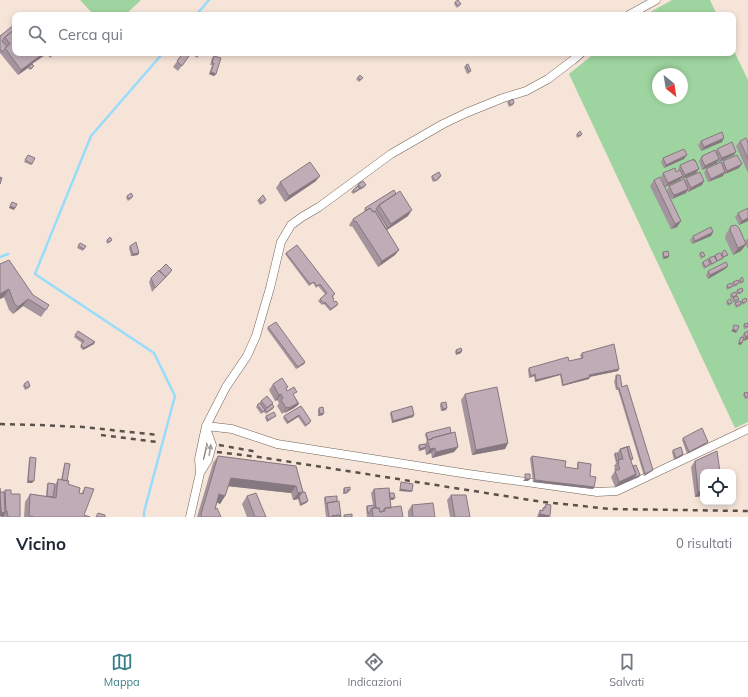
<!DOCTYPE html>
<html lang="it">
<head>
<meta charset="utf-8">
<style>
	body { margin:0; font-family:Mulish,sans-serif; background:#f6f6f7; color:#1f2937 }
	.controls { position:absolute; right:12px; bottom:12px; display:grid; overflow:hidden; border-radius:8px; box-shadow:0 2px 6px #0003 }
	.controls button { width:36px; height:36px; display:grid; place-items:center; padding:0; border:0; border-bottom:1px solid #e0e1e3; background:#fff; color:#1f2937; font:20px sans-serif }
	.compass { position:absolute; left:652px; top:68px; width:36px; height:36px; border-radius:50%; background:#fff; box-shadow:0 2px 6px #0003; rotate:150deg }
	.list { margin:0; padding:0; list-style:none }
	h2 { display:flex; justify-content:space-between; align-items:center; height:52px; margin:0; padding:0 16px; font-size:17px }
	h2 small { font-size:13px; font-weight:400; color:#747a83 }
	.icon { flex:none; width:22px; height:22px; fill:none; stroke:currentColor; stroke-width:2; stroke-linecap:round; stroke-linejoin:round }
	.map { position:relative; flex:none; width:748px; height:517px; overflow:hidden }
	.search { position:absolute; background:#fff; box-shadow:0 2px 6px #0003; left:12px; right:12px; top:12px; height:44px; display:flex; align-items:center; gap:10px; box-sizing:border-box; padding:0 14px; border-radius:8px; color:#747a83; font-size:15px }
	.sheet { height:124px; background:#fff }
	nav { display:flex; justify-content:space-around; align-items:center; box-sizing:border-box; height:56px; border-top:1px solid #e0e1e3; background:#fff; font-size:11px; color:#747a83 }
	nav a { display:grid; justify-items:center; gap:2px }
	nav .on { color:#387f88 }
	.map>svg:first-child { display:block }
	.green { fill:#9ed49f; fill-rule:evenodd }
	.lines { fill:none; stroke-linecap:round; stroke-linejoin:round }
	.stream { stroke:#98dcfc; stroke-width:2.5 }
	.minor-casing { stroke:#716257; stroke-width:9 }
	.minor { stroke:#fff; stroke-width:8 }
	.rail { stroke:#5b514b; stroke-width:2.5; stroke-dasharray:5 5; stroke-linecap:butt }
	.wall { fill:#a4949d }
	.shaded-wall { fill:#86787f }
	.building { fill:#bfacb6; stroke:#86787f }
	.oneway { fill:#a19e9c }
</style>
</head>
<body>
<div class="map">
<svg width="748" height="517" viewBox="0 0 748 517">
	<rect width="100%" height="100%" fill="#f6e4d8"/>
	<path class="green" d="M80 0H141L125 15H94Z
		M672 0H710L717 15H645Z
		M733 49 748 80V422L735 428 569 74 595 53H733ZM658 74H682V98H658Z"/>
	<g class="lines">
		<path class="stream" d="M196 15 209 0
			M0 257 8 254
			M144 517V512L175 396 154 353 35 274 91 136 163 53"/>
		<g class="minor-casing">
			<path id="minor" d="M629 15 656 0
				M206 426 232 429 277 444 468 474 597 492 617 491 748 429
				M200 473 208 460 212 445 206 428
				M190 517 200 473 199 459 206 426 226 387 247 356 256 336 270 288 281 242 291 225 302 217 319 207 391 154 443 124 466 113 503 98 526 91 548 79 573 60 581 53"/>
		</g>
		<use href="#minor" class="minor"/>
		<path class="rail" d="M0 424 38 425 83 427 158 435
			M101 435 157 442
			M219 445 258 452
			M217 452 259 457 543 502 611 509 748 511"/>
	</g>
	<path class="wall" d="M455 2 461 4 457 8 454 4Z
		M15 24V53H55L50 58 47 54 32 64 34 66 30 70 28 68 18 75 0 53V36Z
		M183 53H201L197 58 191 53 178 71 173 67Z
		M214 56 216 74 214 76 209 74 212 65H210L212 58Z
		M466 65 470 73 467 74 464 67Z
		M358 77 361 80 359 82 356 79Z
		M509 101 514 103 513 105 509 107 507 102Z
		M577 134H582L581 136 577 138 576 135Z
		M701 141 722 142 701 151 698 145Z
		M740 141 748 143V173L736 146Z
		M717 149 734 155 719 162 718 161 717 163 702 170 699 161 702 156 716 151Z
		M28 155 32 164 31 165 24 162Z
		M663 158 684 159 664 168 661 162Z
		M723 161 739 168 725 174 724 173 723 176 708 182 704 173 706 169 722 163Z
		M680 165 696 173 682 179V177L680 180 665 187 661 177 663 173 676 172 679 171 678 169Z
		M432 176H441L438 180 433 182 431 177Z
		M686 178 704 181 702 185 688 192 687 190 686 193 672 199 671 198H670L667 190 669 186 685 181Z
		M654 180 677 227 671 229 650 186Z
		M316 181 285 202 276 188 280 182Z
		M358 184 365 187 360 190 359 189 358 191 353 194 351 192 357 186Z
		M394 190 408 216 387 230 399 250 395 255 378 267 352 226 351 227 349 225 353 219 365 211 364 210 365 208Z
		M127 196H133L132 198 128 201 126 198Z
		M259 199 265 202 260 205 257 200Z
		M738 213 748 221 739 225 735 217Z
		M731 226 745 241 748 238V248H747L746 245 741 251 733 255 725 238 726 234Z
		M713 232 711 236 692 244 690 240 693 236Z
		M107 240H112L108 244 106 242Z
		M80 243 84 249 83 251 77 248Z
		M130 246 138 255 131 256 129 248Z
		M663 252 668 258 663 259 662 254Z
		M722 252 726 256 723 258 721 260 716 262 710 266V265L709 266 704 269 701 263 703 262 708 260 709 258 714 256 715 255 721 254Z
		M286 253 334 296 333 297V301L334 302 338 304 337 306 330 311 324 304 322 305 318 301 325 294 318 286 316 288 313 283 309 286 285 254Z
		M700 253 703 258 701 259 699 255Z
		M0 264 33 295 46 310 41 317 23 306 13 314 9 310 4 297 0 299Z
		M728 266 725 269 708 279 706 275 708 271Z
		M171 272 163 280 152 292 149 282 151 278Z
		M740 279 743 283 740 284 738 281Z
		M733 282 738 285 734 287 732 284Z
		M727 285 733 286 731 288 727 290 726 287Z
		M737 290 742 293 737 295 736 292Z
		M731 294 736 297 731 299 730 296Z
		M733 298 739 299 738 301 733 303 732 300Z
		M742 300 746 303 742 305 740 302Z
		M727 301 731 305 728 306 726 303Z
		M735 303 741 304 740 306 736 308 734 304Z
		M748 323V328L744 329 743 326 744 324Z
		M268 327 305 362 304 364 296 369 267 329Z
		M78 331 94 344 83 350 80 347 82 343 74 337Z
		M748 331V339L744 341 743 340 741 345 738 344 741 337 742 338V336L744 333Z
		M456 350 461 353 456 355 455 352Z
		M582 353 619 369 618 371 590 377 589 379 562 386 560 375 535 382 534 376 529 378 528 370 529 368 569 361 581 358 580 355Z
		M616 375 622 387 652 471 644 476 618 390H616L614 381 615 380V377Z
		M24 384 30 386 29 388 25 390 23 386Z
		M273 384 286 390 294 396 299 403 298 405 294 408 285 413 284 412 282 414 277 406 279 403 277 400 275 401 269 390Z
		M744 393 748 395V398L745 399 743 395Z
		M465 394 508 443 505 449 472 455 461 400Z
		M261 401 271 405 274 407 273 409 266 414 264 412 261 414 256 407Z
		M441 403 446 410 441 411 440 405Z
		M301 406 310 423 305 427 298 417 287 424 283 418 284 416Z
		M319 408 323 415 318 416V410Z
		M391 412 414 415 413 417 392 423 390 414Z
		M266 416H276L274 417 267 422 265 418Z
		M426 433H451L458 447 454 452 432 458 431 453 426 455 425 449 419 451 418 447 419 445 425 444 427 441 425 435Z
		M683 438 706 444 687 454 682 440Z
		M620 449 633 459 631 461 633 466 640 475 639 477 615 487 611 477 615 471 614 469 615 468 614 466 616 463 614 455 615 453H617Z
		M673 450 683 454 682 456 674 460 672 452Z
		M218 456 296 466 303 492 308 501 306 503 300 506 298 499 293 500 291 493 228 486 225 496 220 504 217 502 215 509 221 517H197L213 463Z
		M532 456 565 467 577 469V464L578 462 590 476 594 487 593 489 533 482 530 458Z
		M30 457 32 483H27L29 459Z
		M695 461 703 472V496L695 497 691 467Z
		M65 463 67 481 68 484 79 493 81 494 85 487 84 515 90 517H24L25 502 30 494 46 496 47 485 48 483 55 485 58 479 61 480 64 465Z
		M344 488 350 490 349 492H348L346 494H343V490Z
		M374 489 389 493 395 498 393 500H390L391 508 403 517H367L366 507 367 506 373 505 371 493Z
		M5 490 11 494 20 517H3L0 516V492H4Z
		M451 495 470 517H450L447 500Z
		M247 496 266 517H247L242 504Z
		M325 497 337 501 341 517H326L324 499Z
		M546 504 549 517H537L538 514 540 510H542Z
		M412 505 435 517H408V511Z"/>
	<path class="shaded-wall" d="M44 53H47L29 66 28 68 18 75 21 70Z
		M211 72 216 74 214 76 209 74Z
		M724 138 722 142 701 151 704 147Z
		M736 152 734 155 719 162 722 158Z
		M687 155 684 159 664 168 666 165Z
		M719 159 717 163 702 170 705 166Z
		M742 164 739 168 725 174 727 171Z
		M699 169 696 173 682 179 685 175Z
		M725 172 723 176 708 182 711 179Z
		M320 176 316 181 285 202 289 196Z
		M683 176 680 180 665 187 668 183Z
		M704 181 702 185 688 192 691 188Z
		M688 189 686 193 672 199 675 195Z
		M10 206 15 208 14 210 9 208Z
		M412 210 408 216 382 233 388 228 391 224Z
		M748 218V221L739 225 742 221Z
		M681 221 677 227 671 229 675 224Z
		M713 232 711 236 692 244 695 241Z
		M746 244 741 251 733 255 738 248Z
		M399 250 395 255 378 267 382 261Z
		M139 253 138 255 131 256 133 254Z
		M669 256 668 258 663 259 664 257Z
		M728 266 725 269 708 279 710 275Z
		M9 289 4 297 0 299V294Z
		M28 299 23 306 13 314 18 307Z
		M733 329 737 331 736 333 731 331Z
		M748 336V339L744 341 746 337Z
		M95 342 94 344 83 350 84 348Z
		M739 342 742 343 741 345 738 344Z
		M462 351 461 353 456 355 457 353Z
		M305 362 304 364 296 369 298 367Z
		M619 369 618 371 588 377 589 375Z
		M535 374 534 376 529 378 531 376Z
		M561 374 560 375 535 382 536 380Z
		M590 377 589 379 562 386 563 385Z
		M281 394 277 400 275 401 279 395Z
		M298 403H299L298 405 294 408 285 413 289 408Z
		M288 407 284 412 282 414 286 408Z
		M447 408 446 410 441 411 443 409Z
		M324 413 323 415 318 416 320 414Z
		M299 415 298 417 287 424 288 422Z
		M414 415 413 417 392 423 393 421Z
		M276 416 274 417 267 422 268 420Z
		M708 442 706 444 687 454 689 452Z
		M508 443 505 449 472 455 476 450Z
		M426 447 425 449 419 451 420 449Z
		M458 447 454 452 432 458 436 452Z
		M435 448 431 453 426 455 430 449Z
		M683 454 682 456 674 460 676 458Z
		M653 470 652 471 644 476 645 474Z
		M636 474 632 480 615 487 619 482Z
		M640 475 639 477 632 480 634 478Z
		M231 478 296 486 291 493 226 486Z
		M525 479H530L528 481H523Z
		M535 480 594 487 593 489 533 482Z
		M28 481H34L32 483H27Z
		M400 489 412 491 411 492 399 491Z
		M703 491V496L695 497 698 492Z
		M303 492 298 499 293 500 298 493Z
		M219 494 225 496 220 504 214 501Z
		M389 498H395L393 500H388Z
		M308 501 306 503 300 506 301 504Z
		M6 511H7L3 517H2Z
		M0 512 5 513 2 517 0 516Z
		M540 514 550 516 549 517H538Z"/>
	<path class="building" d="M458 0 461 4 458 6 455 2Z
		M15 24V29L5 37 2 41 7 47 2 52 0 49V36Z
		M15 29V53H44L21 70 5 48 10 44 5 37Z
		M49 53H55L51 56Z
		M183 53H191L182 66 177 61Z
		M214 56 221 58 216 74 211 72 214 63H212Z
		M32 64 34 66 31 69 29 66Z
		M468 64 471 71 469 72 466 65Z
		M360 75 363 78 360 80 358 77Z
		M513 99 514 103 510 105 509 101Z
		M580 131 582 134 579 136 577 134Z
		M722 132 724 138 704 147 701 141Z
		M746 138 748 143V159L740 141Z
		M732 142 736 152 722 158 717 149Z
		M684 149 687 155 666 165 663 158Z
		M715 150 719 159 705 166 701 158 703 157 702 156Z
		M28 155 35 158 32 164 25 160Z
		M737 155 742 164 727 171 723 161Z
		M694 159V161L695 160 699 169 685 175 680 165Z
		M310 162 320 176 289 196 280 182Z
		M721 162 725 172 711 179 706 169Z
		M675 168 676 172 680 170 683 176 668 183 663 173Z
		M439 172 441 176 439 177V178L435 181 432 176Z
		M700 172 704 181 691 188 686 178Z
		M0 177 2 178 0 184Z
		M660 177 681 221 675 224 654 180Z
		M684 179 688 189 675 195 674 194H673L669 186Z
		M363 181 366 185 361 188 358 184Z
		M358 186 360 189 354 192 353 190Z
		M394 190 396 194 379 205 376 209 388 228 386 229 375 211 373 212 370 208 367 210 365 208Z
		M400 191 412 210 391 224 379 205Z
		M131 193 133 196 129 199 127 196Z
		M263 195 266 200 262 203 259 199Z
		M12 202 17 204 15 208 10 206Z
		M370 208 373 212 375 211 399 250 382 261 356 221 355 222 353 219Z
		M748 208V218L742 221 738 213Z
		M736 225 739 228 746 244 738 248 730 230 731 226Z
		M711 227 713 232 695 241 693 236Z
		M110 237 112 240 109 242 107 240Z
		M136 242 139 253 133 254 130 246Z
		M80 243 86 246 84 249 78 246Z
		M297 245 335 294 332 296 334 299 333 300 334 302 336 301 338 304 331 309 325 302 324 304 320 299 327 293 320 284 317 286 314 282 310 284 286 253Z
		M725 250 728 255 723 257 722 252Z
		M668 251 669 256 664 257 663 252Z
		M703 252 705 256 702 257 700 253Z
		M720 253 723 258 717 261 715 255Z
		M714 256 717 261 712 264 709 258Z
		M708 259 710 264 705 267 703 262Z
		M9 260 33 295 49 305 46 310 28 299 18 307 14 303 9 289 0 294V264Z
		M726 262 728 266 710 275 708 271Z
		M166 264 172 270 164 279 166 277 159 271Z
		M159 270 166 277 155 288 151 278Z
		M742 277 744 281 741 282 740 279Z
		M738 280 739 283 735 285 733 282Z
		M731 283 733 286 728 288 727 285Z
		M742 288 743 291 739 293 737 290Z
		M735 292 737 295 733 297 731 294Z
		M737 296 739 299 735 301 733 298Z
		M746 298 747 301 743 303 742 300Z
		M730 299 732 303 729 304 727 301Z
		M740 301 741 304 737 306 735 303Z
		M276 322 305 362 298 367 268 327Z
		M748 323V326L746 327 744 324Z
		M734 325 739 326 737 331 733 329Z
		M78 331 95 342 84 348 81 345 84 341 75 335Z
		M748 331V336L746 337 744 333Z
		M741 337 744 338 742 343 739 342Z
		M614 344 619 369 589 375 590 377 563 385 561 374 536 380 535 374 531 376 529 368 568 357 569 361 583 358 582 353Z
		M461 348 462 351 457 353 456 350Z
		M616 375H620L622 387 627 385 653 470 645 474 619 388H617L616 379H617Z
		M282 378 288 387 286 388 287 391 294 387 297 392 293 394 298 403 289 408 288 407 286 408 281 400 283 398 281 394 279 395 273 384Z
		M28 381 30 386 26 388 24 384Z
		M497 387 508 443 476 450 465 394Z
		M747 392 748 395V397L746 398 744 393Z
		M267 396 273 403 267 408 261 401Z
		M446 402 447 408 443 409 441 403Z
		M260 403 265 410 263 412 257 405Z
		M272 404 274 407 267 412 265 410Z
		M301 406 311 421 306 425 299 415 288 422 284 416Z
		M412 406 414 415 393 421 391 412Z
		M323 407 324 413 320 414 319 408Z
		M274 412 276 416 268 420 266 416Z
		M450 427 451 433 432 438V439L428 440 426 433Z
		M702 428 708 442 689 452 683 438Z
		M455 432 458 447 436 452 435 448 430 449 427 440 432 439V438Z
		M425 444 426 447 420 449 419 445Z
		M629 446 633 459H630L627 447 621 449Z
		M627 447 632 464 636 474 619 482 615 471 620 469 618 464 619 463 618 460 623 459 620 449Z
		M681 447 683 454 676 458 673 450Z
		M717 451 720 472H703V491L698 492 695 461Z
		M615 453H617L619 460 617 461Z
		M218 456 296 466 303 492 298 493 296 486 231 478 225 496 219 494 215 509 217 508 221 517H202L201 514Z
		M532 456 566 461 565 467 578 469V462L591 464 590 476 596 477 594 487 535 480Z
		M30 457 36 458 34 481H28Z
		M65 463 70 464 67 481 62 480Z
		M636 465 640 475 634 478 636 474 633 466Z
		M525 474H530V479H525Z
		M58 479 69 481 68 484 80 488 79 493 83 494 85 487 94 489 84 515 90 517H35L29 516 30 494 56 498Z
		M401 482 413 484 412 491 400 489Z
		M48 483 55 484 53 497 47 496Z
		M350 487V490H347L348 492 345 493 344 488Z
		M0 488V492H4L5 513 1 512Z
		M389 488 391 508H385L382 512H380L379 508H376L374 489Z
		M5 490H11V494H20V517H8L7 511H6Z
		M302 492H305L308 501 301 504 299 497Z
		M256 493 266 517H255L247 496Z
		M389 493H394L395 498H390Z
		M451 495H466L470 517H455Z
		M337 496V501L327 503 326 504 325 497Z
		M0 501 1 511 0 515Z
		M339 501 341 517H340L339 515 332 516 331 517H329L327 503Z
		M433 503 435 517H413L412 505Z
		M546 504 551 505 550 516 540 514V510L543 511V508H545Z
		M374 505 375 508H372L368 514 367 506Z
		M401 506 403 517H373L372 508H379L380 512 385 511V508Z
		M98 513 105 515V517H96Z
		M352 514V517H344V515Z
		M339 515 340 517H332V516Z"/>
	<defs><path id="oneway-solid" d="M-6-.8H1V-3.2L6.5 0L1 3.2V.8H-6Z"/></defs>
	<use class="oneway" href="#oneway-solid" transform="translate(210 450) rotate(-81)"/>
</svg>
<div class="controls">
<button><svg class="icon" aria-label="locate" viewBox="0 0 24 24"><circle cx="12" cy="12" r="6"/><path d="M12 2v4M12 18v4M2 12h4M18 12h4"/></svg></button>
</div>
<svg class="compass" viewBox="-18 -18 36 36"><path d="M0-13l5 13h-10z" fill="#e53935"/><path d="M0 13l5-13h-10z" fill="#747a83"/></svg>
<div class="search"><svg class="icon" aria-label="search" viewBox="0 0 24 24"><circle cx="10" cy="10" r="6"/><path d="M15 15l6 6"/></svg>Cerca qui</div>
</div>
<section class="sheet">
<h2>Vicino<small>0 risultati</small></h2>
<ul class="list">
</ul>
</section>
<nav>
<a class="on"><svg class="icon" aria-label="map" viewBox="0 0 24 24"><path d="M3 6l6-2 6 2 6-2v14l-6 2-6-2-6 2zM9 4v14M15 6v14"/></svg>Mappa</a>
<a><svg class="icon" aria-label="directions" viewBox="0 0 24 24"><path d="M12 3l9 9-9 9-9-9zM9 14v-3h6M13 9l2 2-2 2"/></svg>Indicazioni</a>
<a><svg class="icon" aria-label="saved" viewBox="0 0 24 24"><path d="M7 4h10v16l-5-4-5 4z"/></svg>Salvati</a>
</nav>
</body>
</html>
